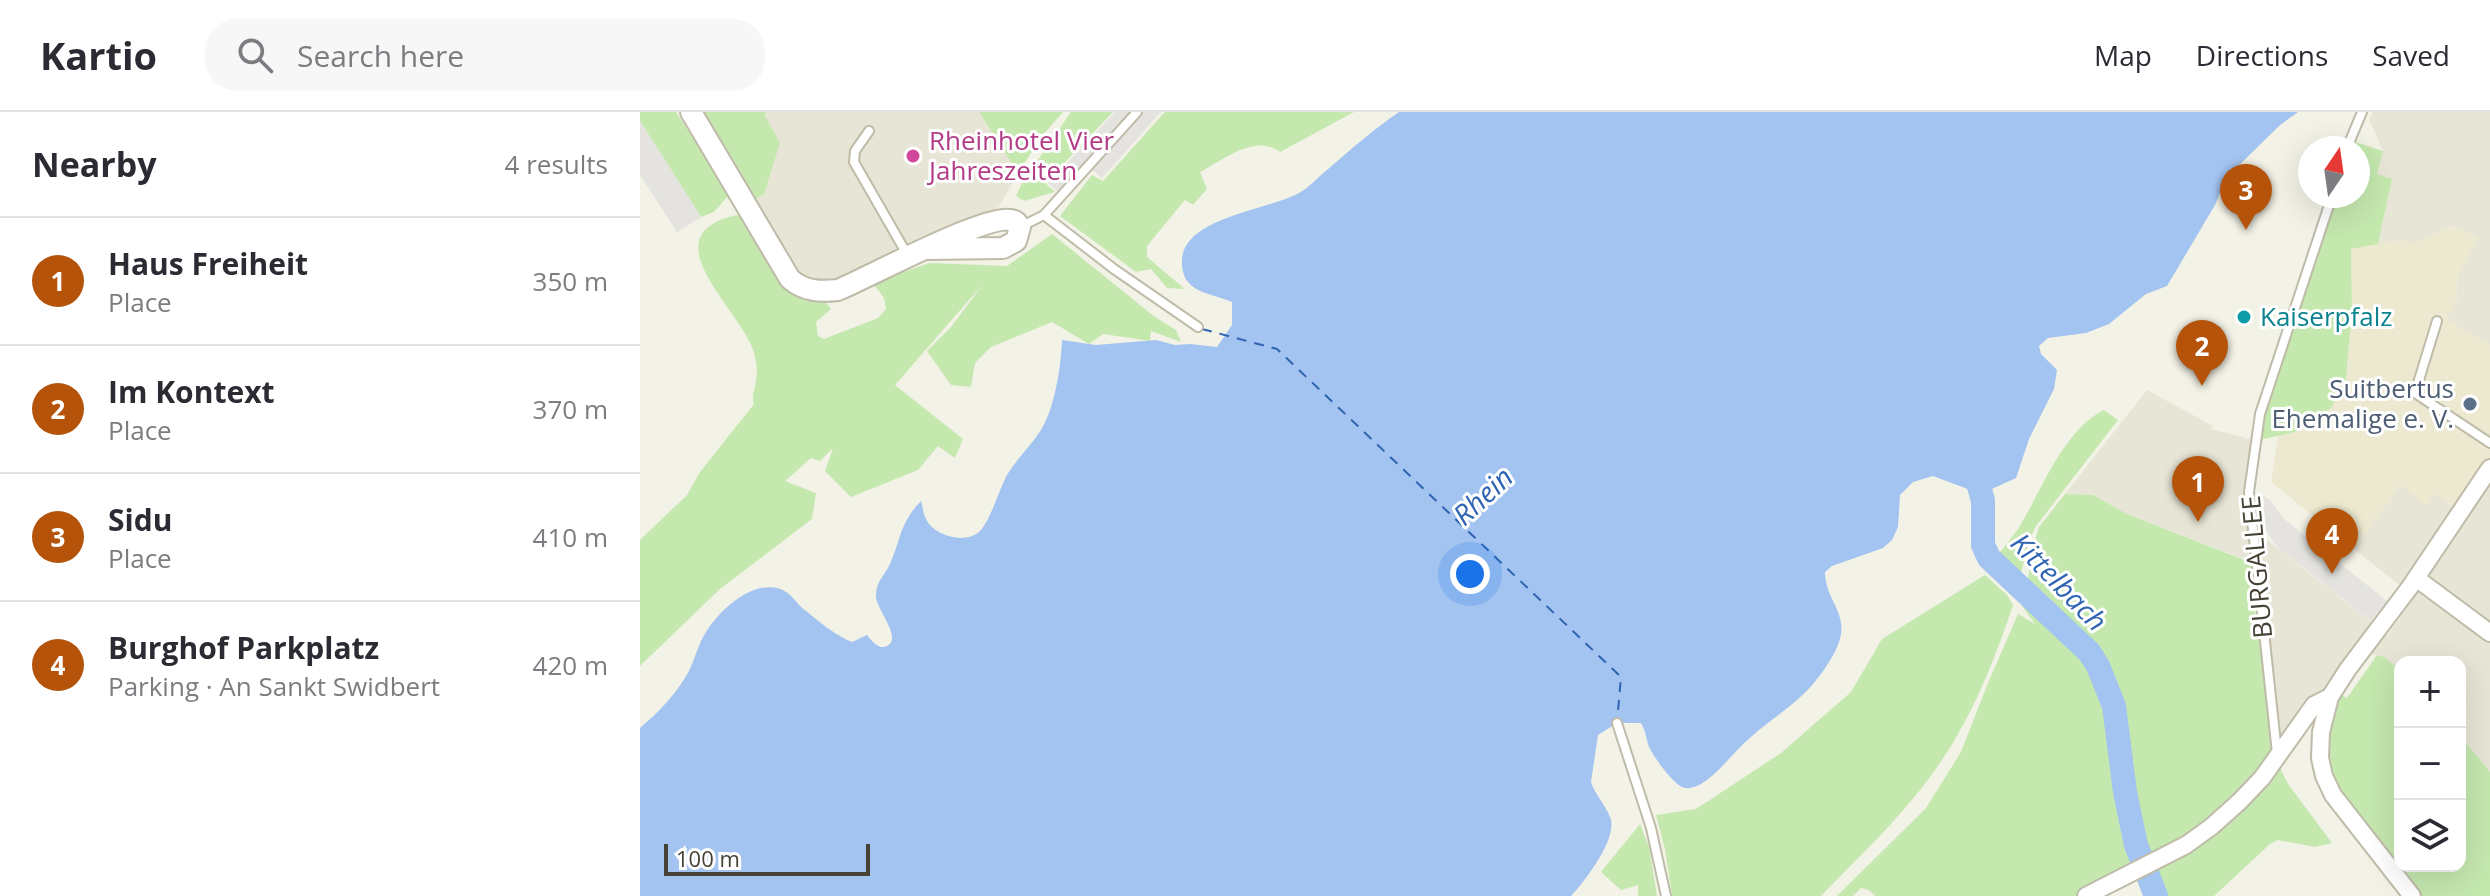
<!DOCTYPE html>
<html lang="en">
<head>
<meta charset="utf-8">
<style>
	body { margin:0; font-family:"Open Sans",sans-serif; background:#f7f7f7; color:#2b2b33 }
	.controls { position:absolute; right:24px; bottom:24px; display:grid; overflow:hidden; border-radius:16px; box-shadow:0 8px 32px #0002 }
	.controls button { width:72px; height:72px; display:grid; place-items:center; padding:0; border:0; border-bottom:2px solid #e1e1e2; background:#fff; color:#2b2b33; font:40px sans-serif }
	.compass { position:absolute; left:1658px; top:24px; width:72px; height:72px; border-radius:50%; background:#fff; box-shadow:0 8px 32px #0002; rotate:13deg }
	.scale { position:absolute; left:24px; bottom:20px; width:206px; box-sizing:border-box; padding-left:8px; border:4px solid #464336; border-top:0; font-size:22px; line-height:28px; white-space:nowrap; color:#464336; -webkit-text-stroke:6px #fff; paint-order:stroke }
	.you { position:absolute; left:830px; top:462px; width:28px; height:28px; margin:-20px; border:6px solid #fff; border-radius:50%; background:#1a73e8; box-shadow:0 0 0 12px #1a73e833 }
	.badge { display:grid; place-items:center; width:52px; height:52px; border-radius:50%; background:#b45309; color:#fff; font-size:26px; font-weight:700 }
	.pin { position:absolute; translate:-50% -66px; filter:drop-shadow(0 2px 4px #0008) }
	.pin::after { content:''; position:absolute; top:42px; width:28px; height:24px; background:inherit; clip-path:polygon(0 0,100% 0,50% 100%) }
	.list { margin:0; padding:0; list-style:none }
	h2 { display:flex; justify-content:space-between; align-items:center; height:104px; margin:0; padding:0 32px; font-size:34px }
	h2 small { font-size:26px; font-weight:400; color:#7c7c81 }
	.list li { display:grid; grid-template-columns:52px 1fr auto; gap:24px; align-items:center; box-sizing:border-box; height:128px; padding:0 32px; border-top:2px solid #e1e1e2 }
	.list b { display:block; font-size:30px; white-space:nowrap }
	.list p { margin:0; font-size:26px; white-space:nowrap; color:#7c7c81 }
	.list em { font-size:26px; font-style:normal; color:#7c7c81 }
	.icon { flex:none; width:44px; height:44px; fill:none; stroke:currentColor; stroke-width:2; stroke-linecap:round; stroke-linejoin:round }
	.map { position:relative; flex:none; width:1850px; height:784px; overflow:hidden }
	header { display:flex; align-items:center; gap:48px; box-sizing:border-box; height:112px; padding:0 40px; background:#fff; border-bottom:2px solid #e1e1e2 }
	header strong { font-size:38px }
	nav { display:flex; gap:44px; margin-inline-start:auto; font-size:28px }
	.search { width:560px; height:72px; background:#f7f7f7; display:flex; align-items:center; gap:20px; box-sizing:border-box; padding:0 28px; border-radius:32px; color:#7c7c81; font-size:30px }
	main { display:flex }
	aside { flex:1; background:#fff }
	.map>svg:first-child { display:block }
	.residential { fill:#e7e5d5 }
	.education { fill:#ece9d0 }
	.green { fill:#c5e8af }
	.parking { fill:#e4e3df }
	.water { fill:#a3c3f0 }
	.lines { fill:none; stroke-linecap:round; stroke-linejoin:round }
	.river { stroke:#a3c3f0; stroke-width:24 }
	.ferry { stroke:#2f64b2; stroke-width:2; stroke-dasharray:10 8; stroke-linecap:butt }
	.service-casing { stroke:#bfbba9; stroke-width:12 }
	.minor-casing { stroke:#bfbba9; stroke-width:20 }
	.tertiary-casing { stroke:#bfbba9; stroke-width:24 }
	.service { stroke:#fff; stroke-width:8 }
	.minor { stroke:#fff; stroke-width:16 }
	.tertiary { stroke:#fff; stroke-width:20 }
	.hotel-dot { fill:#d1479c; stroke:#fff; stroke-width:3 }
	.culture-dot { fill:#0f9aa8; stroke:#fff; stroke-width:3 }
	.service-dot { fill:#5c6f8a; stroke:#fff; stroke-width:3 }
	.labels { text-anchor:middle; stroke-width:6; stroke-linejoin:round; paint-order:stroke }
	.hotel-label { font-size:26px; fill:#b23c85; stroke:#fff; text-anchor:start }
	.culture-label { font-size:26px; fill:#0d838f; stroke:#fff; text-anchor:start }
	.service-label { font-size:26px; fill:#4e5e75; stroke:#fff; text-anchor:end }
	.street-label { font-size:26px; fill:#464336; stroke:#fff }
	.water-label { font-size:28px; font-style:italic; fill:#2f64b2; stroke:#fff }
</style>
</head>
<body>
<header>
<strong>Kartio</strong>
<div class="search"><svg class="icon" aria-label="search" viewBox="0 0 24 24"><circle cx="10" cy="10" r="6"/><path d="M15 15l6 6"/></svg>Search here</div>
<nav><a>Map</a><a>Directions</a><a>Saved</a></nav>
</header>
<main>
<aside>
<h2>Nearby<small>4 results</small></h2>
<ul class="list">
<li><span class="badge">1</span><div><b>Haus Freiheit</b><p>Place</p></div><em>350 m</em></li>
<li><span class="badge">2</span><div><b>Im Kontext</b><p>Place</p></div><em>370 m</em></li>
<li><span class="badge">3</span><div><b>Sidu</b><p>Place</p></div><em>410 m</em></li>
<li><span class="badge">4</span><div><b>Burghof Parkplatz</b><p>Parking · An Sankt Swidbert</p></div><em>420 m</em></li>
</ul>
</aside>
<div class="map">
<svg width="1850" height="784" viewBox="0 0 1850 784">
	<rect width="100%" height="100%" fill="#f3f2e7"/>
	<path class="residential" d="M126 0H339L378 61 359 95 289 132 188 174 154 166 111 89Z
		M1733 0H1850V233L1806 208 1819 186 1816 184 1818 163 1837 126 1813 114 1773 131 1767 132 1764 128 1738 132 1752 67 1737 62 1743 39 1729 7Z
		M1507 278 1573 314 1571 317 1614 328 1609 380 1612 416 1748 523 1775 485 1714 437 1761 373 1786 393 1794 381 1814 396 1850 358V660L1830 634 1820 626V550H1760V558L1744 545 1718 539 1681 584 1637 631 1620 453 1487 402 1453 383 1425 382Z"/>
	<path class="education" d="M1814 114 1838 126 1818 163 1816 184 1819 186 1807 207 1850 233V346L1817 397 1794 382 1786 394 1761 373 1714 437 1631 370 1638 324 1659 319 1706 267 1712 197 1711 136 1764 128 1767 132 1773 131Z"/>
	<path class="green" d="M0 0H36L89 83 74 100 61 105 0 9Z
		M60 0H126L125 4 140 31 124 82 111 89Z
		M339 0H423L402 24 378 61Z
		M431 0H473L405 71 415 80 384 89 376 84 382 71Z
		M525 0H714L640 40C615 21 583 48 560 60L567 77 553 93 545 88 507 134V145L545 177 527 176 511 157 496 160 420 104 452 63 463 69Z
		M1712 29 1743 39 1737 62 1752 67 1738 132 1711 137 1712 197 1706 267 1692 295 1659 319 1620 328 1622 303 1694 84H1718V36H1710Z
		M102 102 150 181 181 184 191 197 176 210 178 224 184 227 238 206 246 197 244 186 232 170 290 151 367 154 412 122 515 205 536 218 541 230 511 219 510 229 463 222 449 232 412 210 351 235 335 251 331 275 311 273 287 239 311 215 343 172 255 273 323 327 315 346 298 334 278 358 211 385 185 359 193 336 180 349 171 346 145 369 176 381 172 407 80 477 0 554V428L47 383 60 360 114 292C111 283 115 278 116 269 118 256 116 244 111 233 92 190 8 119 102 102Z
		M1464 298 1478 308 1396 414 1390 426 1379 469 1355 447C1362 437 1371 427 1378 417 1401 380 1423 318 1464 298Z
		M1425 382 1453 383 1487 402 1615 452 1610 464 1635 643 1569 713 1504 751 1498 733C1491 681 1485 574 1451 535 1432 514 1408 496 1386 477L1395 428 1399 415Z
		M1345 463 1367 483 1373 493C1357 541 1338 590 1311 634 1276 691 1227 737 1181 784H1032L1025 737 1016 703 1056 697 1141 641 1211 580 1242 527Z
		M1386 487C1424 523 1454 542 1470 594L1490 755 1435 784H1235L1229 778 1221 776 1213 784H1197L1286 696 1321 640 1348 571 1378 502 1395 512 1382 494Z
		M1737 543 1744 545 1760 558V754H1820V626L1829 634 1850 660V784H1782L1700 680C1684 643 1689 619 1698 581L1707 586Z
		M1638 652 1648 672 1692 731 1675 735 1638 728 1630 732 1574 784H1520L1512 760 1522 754 1521 751Z
		M1000 712 1009 735 1017 784H998V773L981 778 961 760Z"/>
	<path class="parking" d="M475 0H521L462 66 452 58 425 86 408 71Z
		M0 9 61 105 37 120 0 63Z
		M1619 381 1630 388 1644 407 1747 489 1731 509 1637 435 1620 410Z"/>
	<path class="water" d="M759 0H1658L1639 14 1586 66 1575 93 1527 174 1506 182 1469 212 1446 221 1408 226 1399 234 1401 242 1417 258 1414 277 1389 327 1376 366 1341 382 1293 364 1273 370 1260 383 1258 415 1252 428 1243 436 1192 454 1185 460C1185 488 1209 501 1199 530 1195 542 1185 557 1177 567 1160 590 1133 605 1112 624 1096 637 1084 655 1068 667 1062 672 1053 677 1045 676 1034 674 1014 645 1009 635 1006 627 1006 619 1001 611H977L958 623 951 670C955 683 965 692 970 705 979 725 945 769 931 784H0V616C19 600 37 581 49 559 55 547 58 532 66 520 80 498 110 470 137 476 151 479 156 492 166 499 179 510 192 520 207 528L212 530 227 523C232 529 238 538 247 534 263 526 236 497 236 484 236 471 242 466 248 456 261 430 258 413 281 389 283 395 283 402 286 407 294 424 326 433 340 419 351 407 359 378 367 363 377 346 391 334 401 318 415 295 421 254 422 228L456 233 516 228 535 233 550 232 577 235 592 213V190C568 180 540 181 542 147 545 105 629 98 659 81 669 76 678 65 687 58 710 38 734 17 759 0Z"/>
	<g class="lines">
		<path class="river" d="M1333 352 1343 389V433L1349 446 1449 540 1458 554 1474 594 1485 680 1496 733 1516 784"/>
		<path class="ferry" d="M562 217 637 237 981 565 977 610"/>
		<g class="service-casing">
			<path id="service" d="M229 19 215 39 214 50 268 144
				M1707 36 1722 0
				M404 103 497 0
				M382 114 404 103 474 157 558 215
				M1797 209 1775 281 1850 331
				M977 611 1011 716 1026 784
				M1637 641 1609 380 1620 302 1692 84"/>
		</g>
		<g class="minor-casing">
			<path id="minor" d="M1776 466 1850 521
				M1446 784 1546 733 1571 715 1599 690 1622 666 1674 593 1690 585
				M1772 784 1693 683 1684 664 1680 646 1681 620 1690 585 1708 557 1770 475 1850 356"/>
		</g>
		<g class="tertiary-casing">
			<path id="tertiary" d="M51 0 150 167C164 179 179 180 198 178 229 165 344 103 370 108 377 109 376 110 380 115L376 129 363 136 285 137"/>
		</g>
		<use href="#service" class="service"/>
		<use href="#minor" class="minor"/>
		<use href="#tertiary" class="tertiary"/>
	</g>
	<circle class="hotel-dot" cx="273" cy="44" r="8"/>
	<circle class="culture-dot" cx="1604" cy="205" r="8"/>
	<circle class="service-dot" cx="1830" cy="292" r="8"/>
	<g class="labels">
		<g class="hotel-label">
			<text x="289" y="38">Rheinhotel Vier<tspan x="289" dy="30">Jahreszeiten</tspan></text>
		</g>
		<g class="culture-label">
			<text x="1620" y="214">Kaiserpfalz</text>
		</g>
		<g class="service-label">
			<text x="1814" y="286">Suitbertus<tspan x="1814" dy="30">Ehemalige e. V.</tspan></text>
		</g>
		<g class="street-label">
			<text transform="translate(1617 455) rotate(-95)" y="9">BURGALLEE</text>
		</g>
		<g class="water-label">
			<text transform="translate(843 384) rotate(-43)" y="10">Rhein</text>
			<text transform="translate(1419 470) rotate(46)" y="10">Kittelbach</text>
		</g>
	</g>
</svg>
<div class="controls">
<button>+</button>
<button>−</button>
<button><svg class="icon" aria-label="layers" viewBox="0 0 24 24"><path d="M12 4l9 5-9 5-9-5zM3 14l9 5 9-5"/></svg></button>
</div>
<svg class="compass" viewBox="-18 -18 36 36"><path d="M0-13l5 13h-10z" fill="#e53935"/><path d="M0 13l5-13h-10z" fill="#7c7c81"/></svg>
<div class="scale">100 m</div>
<div class="you"></div>
<div class="pin badge" style="left:1558px;top:410px">1</div>
<div class="pin badge" style="left:1562px;top:274px">2</div>
<div class="pin badge" style="left:1606px;top:118px">3</div>
<div class="pin badge" style="left:1692px;top:462px">4</div>
</div>
</main>
</body>
</html>
